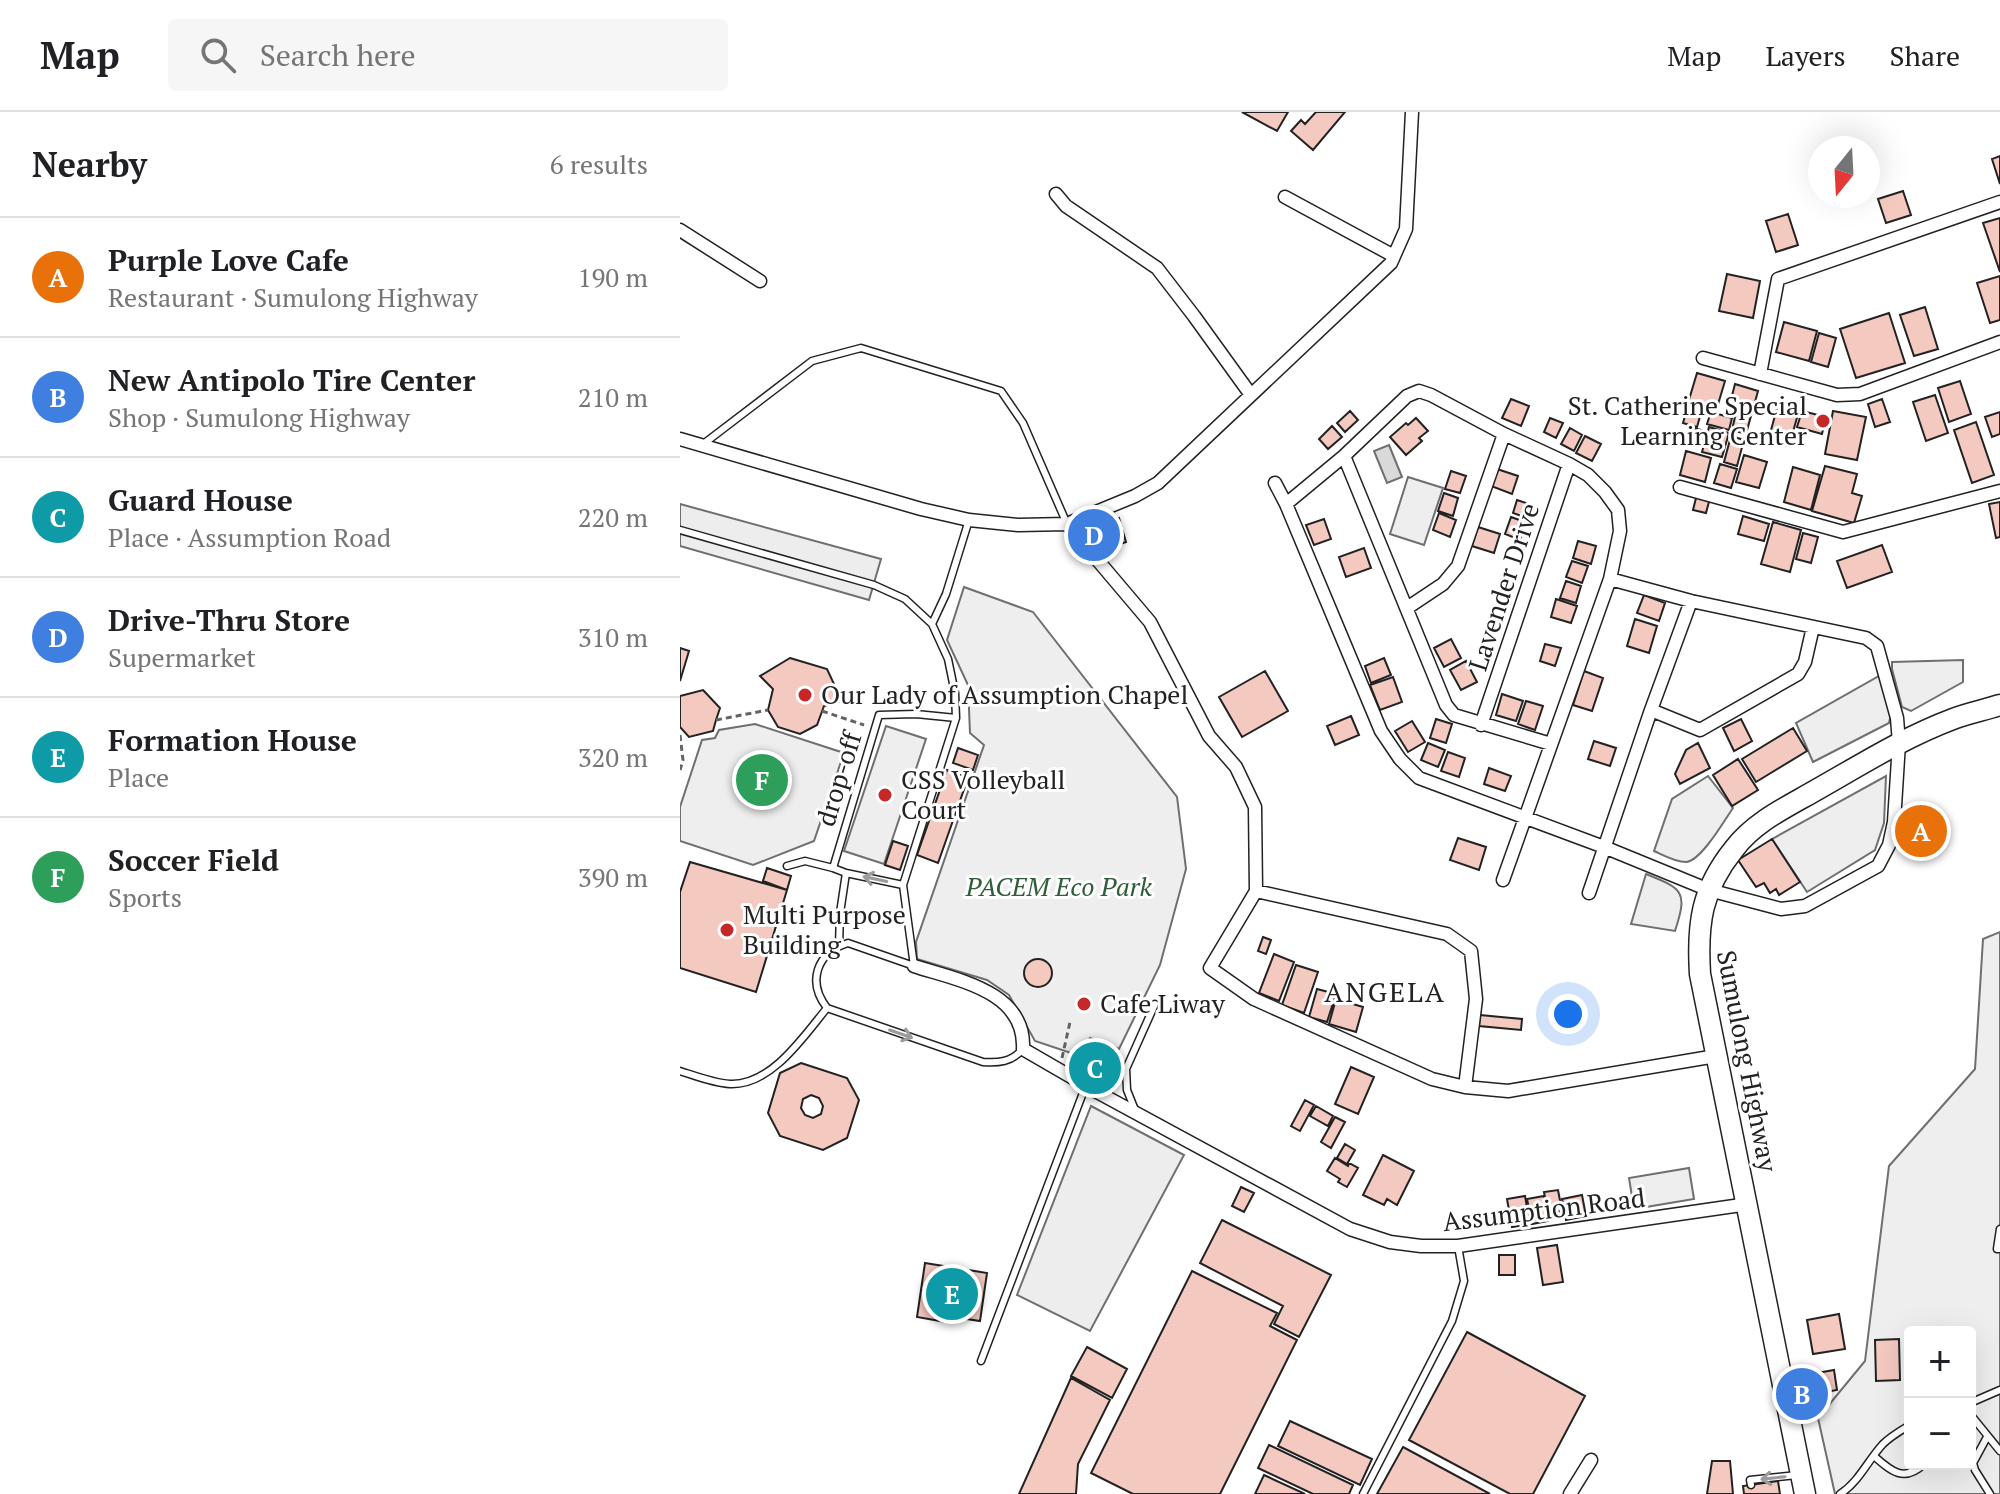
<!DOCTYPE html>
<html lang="en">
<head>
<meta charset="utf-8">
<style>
	body { margin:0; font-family:"PT Serif",serif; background:#f6f6f6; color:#202124 }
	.controls { position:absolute; right:24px; bottom:24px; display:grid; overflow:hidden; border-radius:8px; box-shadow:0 8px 32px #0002 }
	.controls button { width:72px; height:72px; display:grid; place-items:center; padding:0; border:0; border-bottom:2px solid #e0e0e0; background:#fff; color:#202124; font:40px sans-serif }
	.compass { position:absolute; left:1128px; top:24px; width:72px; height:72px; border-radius:50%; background:#fff; box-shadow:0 8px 32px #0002; rotate:198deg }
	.you { position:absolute; left:888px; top:902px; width:28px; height:28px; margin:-20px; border:6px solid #fff; border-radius:50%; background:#1a73e8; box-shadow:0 0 0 12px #1a73e833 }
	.badge { display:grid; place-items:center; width:52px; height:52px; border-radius:50%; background:#0b8043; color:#fff; font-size:26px; font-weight:700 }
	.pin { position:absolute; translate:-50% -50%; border:4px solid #fff; box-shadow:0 2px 8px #0006 }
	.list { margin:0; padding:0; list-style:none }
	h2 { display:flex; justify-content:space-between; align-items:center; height:104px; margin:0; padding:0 32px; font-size:34px }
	h2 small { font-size:26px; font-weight:400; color:#757577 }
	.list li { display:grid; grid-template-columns:52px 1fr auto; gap:24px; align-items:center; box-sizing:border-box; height:120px; padding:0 32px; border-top:2px solid #e0e0e0 }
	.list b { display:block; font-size:30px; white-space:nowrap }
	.list p { margin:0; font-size:26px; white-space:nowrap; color:#757577 }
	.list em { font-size:26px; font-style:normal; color:#757577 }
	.icon { flex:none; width:44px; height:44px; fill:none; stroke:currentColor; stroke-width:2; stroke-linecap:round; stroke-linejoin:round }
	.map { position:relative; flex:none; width:1320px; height:1382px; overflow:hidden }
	header { display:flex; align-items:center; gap:48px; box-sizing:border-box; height:112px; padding:0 40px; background:#fff; border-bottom:2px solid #e0e0e0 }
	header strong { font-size:38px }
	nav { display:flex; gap:44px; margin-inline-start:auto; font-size:28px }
	.search { width:560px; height:72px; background:#f6f6f6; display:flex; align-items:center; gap:20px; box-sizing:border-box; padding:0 28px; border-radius:8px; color:#757577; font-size:30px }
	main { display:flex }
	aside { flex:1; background:#fff }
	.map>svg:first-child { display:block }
	.green { fill:#eee; stroke:#6f6f6f; stroke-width:2; fill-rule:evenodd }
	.parking { fill:#ededed; stroke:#6f6f6f; stroke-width:2 }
	.water { fill:#d9d9d9; stroke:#6f6f6f; stroke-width:2 }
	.building { fill:#f3c9c0; stroke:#222; stroke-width:2; fill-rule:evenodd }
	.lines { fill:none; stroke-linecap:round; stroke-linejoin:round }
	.lane-casing { stroke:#222; stroke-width:9 }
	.street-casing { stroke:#222; stroke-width:15 }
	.primary-casing { stroke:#222; stroke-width:23 }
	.path { stroke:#646464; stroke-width:3; stroke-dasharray:6 4; stroke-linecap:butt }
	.lane { stroke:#fff; stroke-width:6 }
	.street { stroke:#fff; stroke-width:12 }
	.primary { stroke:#fff; stroke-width:20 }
	.oneway { stroke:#9c9c9c }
	.poi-dot { fill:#c62828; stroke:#fff; stroke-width:3 }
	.labels { text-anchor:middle; stroke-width:6; stroke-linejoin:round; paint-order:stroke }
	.poi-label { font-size:26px; fill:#222; stroke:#fff; text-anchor:start }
	.street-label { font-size:26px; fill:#222; stroke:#fff }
	.park-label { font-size:26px; font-style:italic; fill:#2f5e38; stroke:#fff }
	.neighbourhood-label { font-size:28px; letter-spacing:2px; fill:#222; stroke:#fff }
</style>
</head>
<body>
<header>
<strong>Map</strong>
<div class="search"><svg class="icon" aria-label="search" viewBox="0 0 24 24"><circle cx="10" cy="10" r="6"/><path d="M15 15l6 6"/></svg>Search here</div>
<nav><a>Map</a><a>Layers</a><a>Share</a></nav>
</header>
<main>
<aside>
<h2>Nearby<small>6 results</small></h2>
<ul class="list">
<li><span class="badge" style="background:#e8710a">A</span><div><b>Purple Love Cafe</b><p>Restaurant · Sumulong Highway</p></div><em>190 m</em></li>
<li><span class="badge" style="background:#3f7fe0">B</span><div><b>New Antipolo Tire Center</b><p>Shop · Sumulong Highway</p></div><em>210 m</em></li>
<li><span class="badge" style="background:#0f9aa8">C</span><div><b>Guard House</b><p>Place · Assumption Road</p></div><em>220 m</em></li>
<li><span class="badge" style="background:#3f7fe0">D</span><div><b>Drive-Thru Store</b><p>Supermarket</p></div><em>310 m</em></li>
<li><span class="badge" style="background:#0f9aa8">E</span><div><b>Formation House</b><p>Place</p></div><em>320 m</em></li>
<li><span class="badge" style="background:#2e9e5b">F</span><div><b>Soccer Field</b><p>Sports</p></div><em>390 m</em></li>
</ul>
</aside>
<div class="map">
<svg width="1320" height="1382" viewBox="0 0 1320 1382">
	<rect width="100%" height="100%" fill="#fff"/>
	<path class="green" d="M728 365 763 376 744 433 710 422Z
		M284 475 353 500 497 685 506 757 480 853 439 937 410 926 400 944 355 929 329 883 307 868 237 847 236 830 304 633 290 621 288 573 267 528Z
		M1283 548V570L1231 599 1222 595 1212 557V550Z
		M1199 564 1211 602 1209 611 1133 650 1116 611Z
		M75 612 164 641 134 729 73 753 0 729V695L22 628 35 626 39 618Z
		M206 614 246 627 204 752 164 739Z
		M1028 664 1053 696C1044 709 1021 749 1006 750 995 750 983 743 974 739L992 687Z
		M1206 664 1204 711 1195 738 1127 780 1092 727Z
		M966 762C1003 777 1008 779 995 819L951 812Z
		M1320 820V1382H1155L1138 1306 1185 1249 1209 1054 1295 957 1303 827ZM1230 1220H1290V1352H1230Z
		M1009 1056 1014 1087 954 1097 949 1066Z"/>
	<path class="parking" d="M0 392 201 447 189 488 0 434Z
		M411 994 504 1043 410 1219 337 1183Z"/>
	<path class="water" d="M709 333 722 365 707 371 694 339Z"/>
	<path class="building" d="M562 0H608L597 19Z
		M636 0H665L633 38 611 19 621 8 625 12Z
		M1320 44V72L1312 47Z
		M1223 79 1231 103 1206 111 1198 87Z
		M1108 102 1118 133 1096 140 1086 109Z
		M1320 106V160L1303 111Z
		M1047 162 1080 169 1073 206 1039 199Z
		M1320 164V208L1310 211 1297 171Z
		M1245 195 1258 237 1234 244 1220 203Z
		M1209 201 1225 251 1176 266 1160 217Z
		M1104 210 1137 219 1129 249 1096 240Z
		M1139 221 1156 226 1148 255 1131 250Z
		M1017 261 1045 269 1036 299 1008 291Z
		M1280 269 1291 302 1269 310 1258 276Z
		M1055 272 1078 279 1072 301 1049 295Z
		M1255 283 1268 321 1246 329 1233 290Z
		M831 287 849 294 841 314 822 306Z
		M1202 287 1210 310 1195 315 1188 292Z
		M1099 289 1120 295 1109 334 1088 329Z
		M1007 297 1021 301 1017 315 1003 311Z
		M670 299 678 308 665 320 657 311Z
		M1122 299 1146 305 1142 322 1117 315Z
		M1153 299 1186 305 1177 348 1145 342Z
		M1031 300 1052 306 1049 318 1027 312Z
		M1056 300 1071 304 1066 322 1052 318Z
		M1320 300V322L1312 325 1305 305Z
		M736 306 748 319 739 326 742 329 726 343 710 325 726 311 728 313Z
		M870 306 883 311 876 326 864 320Z
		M1296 310 1314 363 1292 371 1274 318Z
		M652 314 662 325 648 337 639 327Z
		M1009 315 1025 319 1022 330 1006 326Z
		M1029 315 1049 321 1042 345 1022 340Z
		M890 316 902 323 894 339 881 332Z
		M905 324 921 332 912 349 896 341Z
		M1051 324 1064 328 1057 354 1044 350Z
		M1006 339 1031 346 1025 370 1000 363Z
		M1064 343 1087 350 1079 376 1056 370Z
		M1040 352 1057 357 1051 376 1034 371Z
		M1145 354 1177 362 1172 381 1182 384 1174 411 1132 399Z
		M1113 355 1140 363 1131 398 1104 390Z
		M817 357 838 364 832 382 811 374Z
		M771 359 786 364 780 381 765 377Z
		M764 381 778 386 773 404 758 399Z
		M1017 382 1030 386 1026 401 1013 398Z
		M837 388 849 392 844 405 833 401Z
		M1320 390V425L1316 426 1309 392Z
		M759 401 776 408 770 425 753 418Z
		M1063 404 1089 412 1084 429 1058 422Z
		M831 405 845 410 840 428 825 422Z
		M439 406 446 430 425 437 417 413Z
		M644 407 651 427 634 433 626 413Z
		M1093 410 1121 418 1110 460 1081 452Z
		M416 414 420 428 416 430 404 418Z
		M798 415 820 422 814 441 792 434Z
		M1123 421 1138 425 1131 451 1116 447Z
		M898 429 916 434 911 452 893 446Z
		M1202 433 1212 460 1167 476 1157 449Z
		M684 436 691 456 666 465 659 445Z
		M892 449 908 454 902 471 886 465Z
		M886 469 901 474 896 491 880 486Z
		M964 483 985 491 979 509 957 501Z
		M876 487 897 494 891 511 871 505Z
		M955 507 977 514 969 541 947 534Z
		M771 527 781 546 764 555 754 536Z
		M865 532 881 536 875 554 860 549Z
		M0 536 9 539 0 569Z
		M110 546 147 557 162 589 144 594 137 613 120 622 98 615 88 598 93 577 80 564Z
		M704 546 711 563 691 571 685 554Z
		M786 549 797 570 781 578 770 558Z
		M585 559 608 599 562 625 539 585Z
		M904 559 923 566 912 599 893 593Z
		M713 565 722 590 700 598 690 573Z
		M23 578 40 596 36 608 33 619 9 625 0 615V584Z
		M822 582 843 589 836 609 816 603Z
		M846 589 863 594 855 618 838 612Z
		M671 604 679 623 655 633 647 614Z
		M756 607 772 612 766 631 750 626Z
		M1061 607 1072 629 1054 639 1043 616Z
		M732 609 745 630 728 640 715 619Z
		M1113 616 1127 639 1076 670 1062 647Z
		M914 629 936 636 930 654 908 647Z
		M748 631 765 638 758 655 741 648Z
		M1018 631 1030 656 1000 672 995 662 1006 638Z
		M278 636 298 643 293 658 273 651Z
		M768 640 785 646 779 665 761 659Z
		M1058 647 1078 678 1052 694 1033 663Z
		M809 656 831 664 825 679 804 672Z
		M267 658 288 666 258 751 237 743Z
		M1234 703 1261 704 1259 734 1232 732Z
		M778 726 806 735 799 758 770 748Z
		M1092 727 1120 770 1099 783 1096 777 1090 781 1084 771 1076 775 1058 748Z
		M213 729 228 734 220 758 205 753Z
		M10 750 107 778 76 880 0 856V780Z
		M87 756 111 764 107 778 83 769Z
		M583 825 591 828 586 842 578 839Z
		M594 842 614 850 599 889 579 881Z
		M344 861a14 14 0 1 1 28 0a14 14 0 1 1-28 0Z
		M616 853 638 860 624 901 602 893Z
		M637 877 656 882 647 910 629 905Z
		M656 887 683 895 676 920 649 912Z
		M800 903 842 907 841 918 799 914Z
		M397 937 406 942 408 938 428 949 421 964 391 949Z
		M121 951 167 966 179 988 167 1026 143 1038 100 1024 88 1001 100 961ZM131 983 139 986 143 994 141 1002 133 1006 125 1003 121 996 123 987Z
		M671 955 694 965 678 1002 655 992Z
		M625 988 634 993 620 1019 611 1014Z
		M636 994 653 1004 648 1014 630 1004Z
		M655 1005 665 1010 651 1036 641 1030Z
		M665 1032 675 1038 667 1052 657 1046Z
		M703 1043 734 1059 717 1093 707 1087 704 1093 683 1083Z
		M655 1046 668 1054 669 1051 678 1056 667 1075 658 1070 660 1067 647 1059Z
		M561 1075 574 1081 564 1100 552 1094Z
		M878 1078 882 1099 868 1101 864 1080Z
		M902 1083 906 1104 886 1108 882 1087Z
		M845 1084 850 1112 832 1115 827 1087Z
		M864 1084 868 1109 852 1112 847 1087Z
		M542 1108 651 1163 619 1225 594 1212 603 1194 520 1151Z
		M877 1133 883 1170 863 1173 857 1136Z
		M819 1143H835V1163H819Z
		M245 1151 307 1161 300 1209 267 1204 266 1210 237 1205Z
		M512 1159 597 1201 590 1214 617 1228 540 1382H453L411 1361Z
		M1159 1202 1165 1237 1133 1242 1127 1208Z
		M787 1220 905 1284 853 1382H830L729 1328Z
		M1219 1227 1220 1268 1196 1269 1195 1228Z
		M407 1235 447 1257 432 1286 391 1264Z
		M1154 1258 1157 1278 1140 1281 1137 1261Z
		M391 1266 430 1288 398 1352 396 1382H339Z
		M610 1309 692 1347 680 1373 598 1334Z
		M589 1333 673 1373 669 1382H633L578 1356Z
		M723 1335 810 1382H697Z
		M1032 1349H1050L1053 1382H1027Z
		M584 1363 625 1382H575Z
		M1098 1369 1100 1382H1064L1063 1374Z"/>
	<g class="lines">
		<g class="lane-casing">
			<path id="lane" d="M22 333 132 249 181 236 321 279 343 311 387 412
				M0 418 194 473 225 487 252 512 268 547 275 581 276 606 223 773 234 854 168 831C136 841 127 870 147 896
				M252 512 266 482 289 408
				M107 754 125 749 153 756
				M166 761 223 773
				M159 834 160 801 166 761 153 756 199 603 236 602 276 606
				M147 896 303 950C319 951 331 950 342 938
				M0 959C16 964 33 971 50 972 91 974 124 924 147 896
				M455 998 447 978 446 957 475 892
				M1320 1117 1317 1137H1320
				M301 1249 406 973
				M1290 1291 1320 1278
				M1290 1302 1320 1339
				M1307 1325 1293 1351 1295 1358 1310 1382
				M1194 1344C1211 1359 1224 1371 1244 1352
				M1071 1373 1070 1368 1117 1363
				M683 1382 772 1209 784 1169 778 1134
				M1160 1382C1179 1370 1188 1348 1203 1332 1211 1324 1220 1319 1230 1313"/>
		</g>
		<g class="street-casing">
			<path id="street" d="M376 82 386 94 477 156 514 204 571 283
				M605 85 714 144
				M0 118 80 169
				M1023 246 1157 283 1180 282 1320 230
				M1080 262 1098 167 1320 90
				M0 327 241 397 289 408 338 413 387 412 455 384 478 371 711 151 726 117 732 0
				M664 344 766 593 774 603 871 632
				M595 371 606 392 701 619 720 647 739 666 924 735 1029 778 1101 797 1125 794 1198 754 1209 733 1214 710 1219 631 1217 606 1197 534 1186 526 1011 489 930 467
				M1000 375 1163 420 1320 379
				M606 392 664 344 727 284 739 279 751 283 824 322 889 352 908 363 925 380 938 398 940 419 930 467 823 768
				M387 412 470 510 529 624 556 655 575 695 576 779 530 856 574 887 752 967 785 975 828 979 1036 944
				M727 496 763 472 778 454 824 322
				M971 598 1020 618 1118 562 1125 550 1133 515
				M801 613 889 352
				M576 779 767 822 791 839 796 887 785 975
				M909 781 971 598 1011 489
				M234 854C277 868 346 879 343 937L419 981 670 1117 710 1130 741 1134H778L1068 1092
				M890 1382 911 1348"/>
		</g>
		<g class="primary-casing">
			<path id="primary" d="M1125 1382 1020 862C1017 812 1021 778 1054 737 1075 709 1109 694 1138 677 1182 652 1225 625 1273 607 1288 601 1305 598 1320 593"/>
		</g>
		<path class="path" d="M142 599 184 613
			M36 608 88 598
			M0 623 3 648 0 658
			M382 946 390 910"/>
		<use href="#lane" class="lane"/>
		<use href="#street" class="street"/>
		<use href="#primary" class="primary"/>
	</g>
	<defs><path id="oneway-shaft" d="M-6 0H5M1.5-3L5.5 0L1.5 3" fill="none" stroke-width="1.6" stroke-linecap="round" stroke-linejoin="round" transform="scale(2)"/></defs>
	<g class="oneway">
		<use href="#oneway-shaft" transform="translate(195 767) rotate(-168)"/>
		<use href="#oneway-shaft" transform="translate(221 922) rotate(19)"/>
		<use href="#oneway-shaft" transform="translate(1093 1366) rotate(174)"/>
	</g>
	<g class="poi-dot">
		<circle cx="1143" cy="309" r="8"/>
		<circle cx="125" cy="583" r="8"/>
		<circle cx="205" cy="683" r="8"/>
		<circle cx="47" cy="818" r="8"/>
		<circle cx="404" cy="892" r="8"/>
	</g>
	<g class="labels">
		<g class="poi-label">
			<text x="1127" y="303" text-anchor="end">St. Catherine Special<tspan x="1127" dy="30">Learning Center</tspan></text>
			<text x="141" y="592">Our Lady of Assumption Chapel</text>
			<text x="221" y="677">CSS Volleyball<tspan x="221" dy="30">Court</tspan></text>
			<text x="63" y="812">Multi Purpose<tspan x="63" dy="30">Building</tspan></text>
			<text x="420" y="901">Cafe Liway</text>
		</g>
		<g class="street-label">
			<text transform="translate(824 475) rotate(-72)" y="9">Lavender Drive</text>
			<text transform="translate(159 667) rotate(-73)" y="9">drop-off</text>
			<text transform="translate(1067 949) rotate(79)" y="9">Sumulong Highway</text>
			<text transform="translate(864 1098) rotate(-7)" y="9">Assumption Road</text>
		</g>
		<g class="park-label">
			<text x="379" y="784">PACEM Eco Park</text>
		</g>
		<g class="neighbourhood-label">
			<text x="705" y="890">ANGELA</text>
		</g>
	</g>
</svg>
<div class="controls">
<button>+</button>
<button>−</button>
</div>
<svg class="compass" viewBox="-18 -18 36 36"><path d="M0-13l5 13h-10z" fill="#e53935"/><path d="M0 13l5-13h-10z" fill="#757577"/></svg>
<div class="you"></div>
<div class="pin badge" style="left:1241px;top:719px;background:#e8710a">A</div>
<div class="pin badge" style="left:1122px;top:1282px;background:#3f7fe0">B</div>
<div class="pin badge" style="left:415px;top:956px;background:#0f9aa8">C</div>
<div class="pin badge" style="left:414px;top:423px;background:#3f7fe0">D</div>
<div class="pin badge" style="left:272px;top:1182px;background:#0f9aa8">E</div>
<div class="pin badge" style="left:82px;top:668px;background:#2e9e5b">F</div>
</div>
</main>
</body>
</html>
